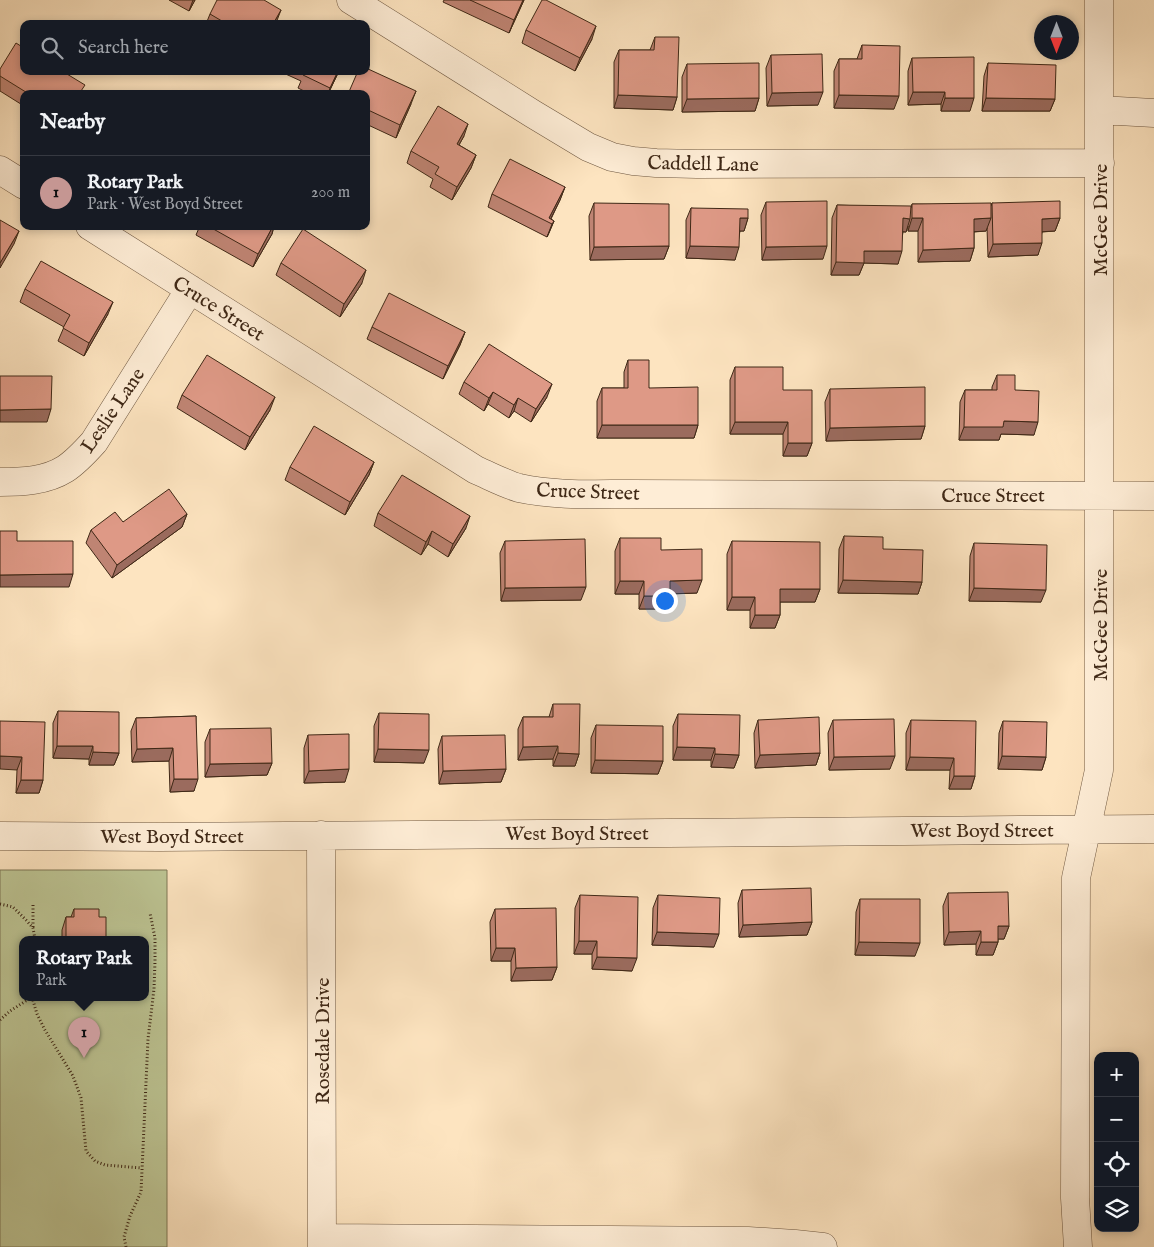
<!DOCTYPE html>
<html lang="en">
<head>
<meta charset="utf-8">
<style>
	body { margin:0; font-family:"IM FELL English",serif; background:#20242c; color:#f1f3f6 }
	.controls { position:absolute; right:15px; bottom:15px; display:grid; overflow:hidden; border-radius:10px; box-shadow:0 2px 8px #0003 }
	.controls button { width:45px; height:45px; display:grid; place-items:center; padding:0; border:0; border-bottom:1px solid #363941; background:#171b24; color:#f1f3f6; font:25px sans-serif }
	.compass { position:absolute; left:1034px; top:15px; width:45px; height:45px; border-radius:50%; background:#171b24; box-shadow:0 2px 8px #0003; rotate:180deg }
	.you { position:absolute; left:664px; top:600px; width:18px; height:18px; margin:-12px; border:4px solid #fff; border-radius:50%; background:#1a73e8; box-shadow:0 0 0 8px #1a73e833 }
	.badge { display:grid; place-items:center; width:32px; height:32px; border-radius:50%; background:#c59692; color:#111; font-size:16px; font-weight:700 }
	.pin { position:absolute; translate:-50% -41px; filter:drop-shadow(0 1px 2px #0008) }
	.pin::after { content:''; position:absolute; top:26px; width:18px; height:15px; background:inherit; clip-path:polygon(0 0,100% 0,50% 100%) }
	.popup { position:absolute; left:19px; top:936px; width:130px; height:65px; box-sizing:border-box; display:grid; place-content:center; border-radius:10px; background:#171b24; filter:drop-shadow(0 1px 4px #0005); font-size:16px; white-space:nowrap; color:#9ea1a6 }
	.popup b { font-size:19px; color:#f1f3f6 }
	.popup::after { content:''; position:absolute; left:50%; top:100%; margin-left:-10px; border:10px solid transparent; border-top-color:#171b24 }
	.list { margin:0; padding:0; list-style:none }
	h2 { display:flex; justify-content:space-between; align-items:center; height:65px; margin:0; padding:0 20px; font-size:21px }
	h2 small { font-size:16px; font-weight:400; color:#9ea1a6 }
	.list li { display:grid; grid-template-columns:32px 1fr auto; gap:15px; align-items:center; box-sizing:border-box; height:75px; padding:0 20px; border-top:1px solid #363941 }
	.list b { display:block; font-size:19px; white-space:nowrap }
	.list p { margin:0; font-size:16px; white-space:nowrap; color:#9ea1a6 }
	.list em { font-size:16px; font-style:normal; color:#9ea1a6 }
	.icon { flex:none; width:28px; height:28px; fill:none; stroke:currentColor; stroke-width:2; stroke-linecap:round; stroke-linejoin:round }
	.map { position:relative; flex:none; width:1154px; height:1247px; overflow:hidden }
	.search { position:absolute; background:#171b24; box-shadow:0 2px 8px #0003; left:20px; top:20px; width:350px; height:55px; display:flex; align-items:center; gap:12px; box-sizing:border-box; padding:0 18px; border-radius:10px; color:#9ea1a6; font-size:19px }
	.panel { position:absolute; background:#171b24; box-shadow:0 2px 8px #0003; left:20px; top:90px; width:350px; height:140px; border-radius:10px }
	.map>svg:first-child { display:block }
	.green { fill:#bdc594; stroke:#7e7655; fill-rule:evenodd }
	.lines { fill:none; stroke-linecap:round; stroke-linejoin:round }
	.minor-casing { stroke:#6e5740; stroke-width:29 }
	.path { stroke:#3f2816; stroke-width:3; stroke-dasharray:1 2.5; stroke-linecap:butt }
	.minor { stroke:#feedd6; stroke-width:28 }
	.wall { fill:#bf8473; stroke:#3f2816 }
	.shaded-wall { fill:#9b6b5e; stroke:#3f2816 }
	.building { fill:#de9986; stroke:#3f2816 }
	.labels { text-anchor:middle; stroke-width:4.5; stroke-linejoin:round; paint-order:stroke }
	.street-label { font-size:20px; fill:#3f2816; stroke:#feedd6 }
</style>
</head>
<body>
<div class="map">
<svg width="1154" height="1247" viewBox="0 0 1154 1247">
	<rect width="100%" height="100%" fill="#fde4c0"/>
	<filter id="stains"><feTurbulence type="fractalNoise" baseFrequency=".004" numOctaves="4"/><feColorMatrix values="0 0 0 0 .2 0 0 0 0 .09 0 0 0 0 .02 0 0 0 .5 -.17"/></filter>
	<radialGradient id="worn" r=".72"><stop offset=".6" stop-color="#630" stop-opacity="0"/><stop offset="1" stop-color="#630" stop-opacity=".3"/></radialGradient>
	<path class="green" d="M0 870H167V1247H0ZM23 939H145V997H23Z"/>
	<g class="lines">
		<g class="minor-casing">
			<path id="minor" d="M351 0 533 114 588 147 612 157 633 161 656 163 697 164 1100 163
				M1100 110 1154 113
				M0 170 24 185
				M90 226 476 470C490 476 505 484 519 488 556 496 593 494 630 494L1154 496
				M0 482C22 482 46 481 65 469 76 462 85 452 94 442L190 289
				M321 835 322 1247
				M0 836 160 837 1154 829
				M322 1238 748 1241 795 1244 823 1247
				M1078 1247 1075 1198 1076 878 1099 770V0"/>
		</g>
		<path class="path" d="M0 904 13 907 27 921 33 928 35 939
			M33 927V904
			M32 997 37 1014 45 1030 73 1076 81 1098 86 1151 95 1161 105 1165 142 1168
			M0 1020 10 1011 32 997
			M126 1247 124 1237 130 1216 141 1192 148 1039 154 989 155 961V938L150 913"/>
		<use href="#minor" class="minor"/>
	</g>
	<path class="wall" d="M169 0H195L189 11Z
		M444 0H524L509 33 443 2Z
		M210 14 276 24H206Z
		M526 30 592 39 575 71 522 43Z
		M655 37 677 97 673 110 614 108V62L619 50H650Z
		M862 45 894 109 834 108V71L839 59H857Z
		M771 55 818 105 767 106 766 68Z
		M912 58 970 111H941V104L908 105V71Z
		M988 63 1055 99 1050 111H982L984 76Z
		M687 64 759 98 755 111 682 112V77Z
		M0 69 82 94H24V106L0 91Z
		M279 71H339L328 94H310L298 88 301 81Z
		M366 94 411 104 396 138 366 124Z
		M464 136 459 145 476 155 471 168 452 200 430 187 433 179 407 163 411 151Z
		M565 187 560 200 551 219 554 221 547 237 488 207 492 194Z
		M766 202 823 259 762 260 761 215Z
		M594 203 669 246 664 259 590 260 589 216Z
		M992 203 1060 218 1055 231 1042 232 1038 255 988 257 987 228 986 231 974 232V248L970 261 918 262V231H908V226L906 232H903L898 264 864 263 859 275H831L832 218 837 205 911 208 912 204 991 206Z
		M691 208 748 218 744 231H740L735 260 686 258V220Z
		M195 226H274L272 234 253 267 196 235 199 228Z
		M281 263 362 283 340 317 276 275Z
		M25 289 108 314 84 356 58 341 64 327 20 302Z
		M372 327 465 332 460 345 443 379 367 339Z
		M628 360 649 388 698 425 694 438H597V401L602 388H624V372Z
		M735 367 783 390 812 443 807 456H783V434H730V380Z
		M997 375 1015 390 1034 435 1001 434 999 440H959L960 402 965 390H992V387Z
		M464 382 547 397 531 422 514 411 509 418 488 404 484 411 459 394Z
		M830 389 925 426 921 439 826 441 825 402Z
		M182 395 270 410 245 450 177 408Z
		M374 462 369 475 345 515 285 480 290 467Z
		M378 513 466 528 448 557 428 544 421 555 374 526Z
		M187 514 182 527 112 578 86 543 91 530 123 522Z
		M844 536 883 549 922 582 918 594 838 593 839 549Z
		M620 538 661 550 697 593 670 594V596L665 609H639V594H615V551Z
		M505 541 581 600 501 601 500 553Z
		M732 541 820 589 815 602H780V615L775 628H750V610H727V554Z
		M974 543 1041 602 969 601 970 556Z
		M553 704 579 754 575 766H553V759L518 760V729L523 717H549Z
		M58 711 119 753 114 765H89V759L53 758V723Z
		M379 713 424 763 374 762V726Z
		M678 714 739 755 734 768 711 767V760H673V726Z
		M196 716 194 791 170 792 169 761 132 762 131 731 136 718Z
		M758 720 820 753 816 765 755 768 754 733Z
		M833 720 890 769 829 770 828 733Z
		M911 720 975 776 971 789H949L950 770H906V733Z
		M0 721 43 780 39 793H16L17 770Z
		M1003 721 1046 757 1042 770 998 769 999 733Z
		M596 725 663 761 658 774 591 773V738Z
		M210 729 272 763 267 775 205 777V742Z
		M308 735 345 782 304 783V748Z
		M442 736 506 769 501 782 439 784 438 749Z
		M742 890 812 922 807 935 739 937 738 903Z
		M948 893 1009 926 1004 939H998V942L993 955H976V944L944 945 943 906Z
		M580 895 632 971 592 969V954H574L575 908Z
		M658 895 714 947 652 945 653 908Z
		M860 899 915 956 855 955 856 912Z
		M74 909 99 917 106 939H62V930L66 917H71Z
		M495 909 557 967 552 980 511 981V961H491L490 922Z"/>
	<path class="shaded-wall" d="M193 0H195L189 11Z
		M523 0H524L509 33 514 20Z
		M281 10 276 23V24H273Z
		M596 26 592 39 575 71 580 58Z
		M338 71H339L328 94 330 88Z
		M416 91 411 104 396 138 400 125Z
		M823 92 818 105 767 106 772 93Z
		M913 92H945L941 104 908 105Z
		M618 95 677 97 673 110 614 108Z
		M839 95 899 96 894 109 834 108Z
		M759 98 755 111 682 112 687 99Z
		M945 98H974L970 111H941Z
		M986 98 1055 99 1050 111H982Z
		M468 124 464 136 452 157 457 144Z
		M476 155 471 168 452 200 457 187Z
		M565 187 560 200 549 222V218Z
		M740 218H748L744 231H735Z
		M903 218 910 219 906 232 899 231Z
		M912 218H923L918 231H908Z
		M991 218 986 231 969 232 974 219Z
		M1060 218 1055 231 1037 232 1042 219Z
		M554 221 549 233 547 237 552 224Z
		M273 226H274L272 234 253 267 258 254Z
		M19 231 14 244 0 268V263Z
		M1042 243 1038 255 988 257 993 244Z
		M669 246 664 259 590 260 594 247Z
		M690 246 739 247 735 260 686 258Z
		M827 246 823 259 762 260 766 247Z
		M974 248 970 261 918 262 923 250Z
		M864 251H902L898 264 864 263 859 275H831L836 262Z
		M366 270 362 283 340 317 344 304Z
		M113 302 108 314 84 356 89 343Z
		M465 332 460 345 443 379 448 366Z
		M552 384 547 397 531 422 536 409Z
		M493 392 488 404 484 411 489 398Z
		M275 397 270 410 245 450 250 437Z
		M518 398 514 411 509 418 514 405Z
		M51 409 47 422H0V410Z
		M1004 421 1038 422 1034 435 1001 434 999 440H959L964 427Z
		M735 422H788L783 434H730Z
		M602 425H698L694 438H597Z
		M925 426 921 439 826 441 830 428Z
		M788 443H812L807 456H783Z
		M374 462 369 475 345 515 350 502Z
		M187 514 182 527 112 578 117 565Z
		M470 516 466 528 448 557 453 544Z
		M432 531 428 544 421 555 426 542Z
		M73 574 69 587H0V575Z
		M702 580 697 593 665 594 670 581Z
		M843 580 922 582 918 594 838 593Z
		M620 581H644L639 594H615Z
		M586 587 581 600 501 601 505 588Z
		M974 588 1046 590 1041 602 969 601Z
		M780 589H820L815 602H775Z
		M644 596H670L665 609H639Z
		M732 597H755L750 610H727Z
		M755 615H780L775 628H750Z
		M57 746H93L89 759 53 758Z
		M558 746 553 759 518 760 523 747Z
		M677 747 715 748 711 760H673Z
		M173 748 169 761 132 762 137 749Z
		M378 749 429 750 424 763 374 762Z
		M93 752 119 753 114 765H89Z
		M558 753 579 754 575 766H553Z
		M820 753 816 765 755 768 760 755Z
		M715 754 739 755 734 768 711 767Z
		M0 756 22 757 17 770 0 769Z
		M895 756 890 769 829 770 834 757Z
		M1002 756 1046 757 1042 770 998 769Z
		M910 757 954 758 950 770H906Z
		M595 760 663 761 658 774 591 773Z
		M272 763 267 775 205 777 210 764Z
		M349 769 345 782 304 783 309 771Z
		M506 769 501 782 439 784 443 771Z
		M954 776H975L971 789H949Z
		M174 779H198L194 791 170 792Z
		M21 780H43L39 793H16Z
		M812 922 807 935 739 937 743 925Z
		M998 926H1009L1004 939H993Z
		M981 931 976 944 944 945 949 932Z
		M657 932 719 934 714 947 652 945Z
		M579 941H597L592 954H574Z
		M859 942 920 943 915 956 855 955Z
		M981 942H998L993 955H976Z
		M496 948H515L511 961H491Z
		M597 957 637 958 632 971 592 969Z
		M557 967 552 980 511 981 516 968Z"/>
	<path class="building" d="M217 0H264L281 10 273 24H227L210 14Z
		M470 0H523L514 20Z
		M542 0H546L596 26 580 58 526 30Z
		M655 37H679L677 97 618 95 619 50H654Z
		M16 43 24 48V71H62L85 85 79 94H29L0 76V69Z
		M862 45 900 46 899 96 839 95V59H862Z
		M822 54 823 92 772 93 771 55Z
		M974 57V98H945V92H913L912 58Z
		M759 63V98L687 99V64Z
		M988 63 1056 65 1055 99 986 98Z
		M366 68 416 91 400 125 366 109V94H348L358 71H366Z
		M305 71H338L330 88 303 75Z
		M438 106 468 124 457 144 476 155 457 187 435 174 439 167 411 151Z
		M510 159 565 187 549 218 554 221 552 224 492 194Z
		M827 201V246L766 247V202Z
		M1060 201V218L1042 219V243L993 244 992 203Z
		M594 203 669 204V246L594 247Z
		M991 203V218L974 219V248L923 250V218H912V204Z
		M837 205 911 206 910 219 903 218 902 251H864V263L836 262Z
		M691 208 748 209V218H740L739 247 690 246Z
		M0 220 19 231 0 263Z
		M208 226H273L258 254Z
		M303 229 366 270 344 304 281 263Z
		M41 261 113 302 89 343 63 328 70 315 25 289Z
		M389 293 465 332 448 366 372 327Z
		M489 344 552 384 536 409 518 398 514 405 493 392 489 398 464 382Z
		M207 355 275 397 250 437 182 395Z
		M628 360H649V388L698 387V425H602V388H628Z
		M735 367H783V390H812V443H788V422H735Z
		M997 375H1015V390L1039 391 1038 422 1004 421 1003 427H964L965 390H997Z
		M0 376H52L51 409 0 410Z
		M925 387V426L830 428V389Z
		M314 426 374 462 350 502 290 467Z
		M402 475 470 516 453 544 432 531 426 542 378 513Z
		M169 489 187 514 117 565 91 530 115 512 123 522Z
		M0 531H17V541H73V574L0 575Z
		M844 536 883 537V549L923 550 922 582 843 580Z
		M620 538H661V550L702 549V580L670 581V596H644V581H620Z
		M585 539 586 587 505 588V541Z
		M732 541 820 542V589H780V615H755V597H732Z
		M974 543 1047 545 1046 590 974 588Z
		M553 704H580L579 754 558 753V746L523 747V717H553Z
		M58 711 119 712V753L93 752V746H57Z
		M379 713 429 714V750L378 749Z
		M678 714 740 715 739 755 715 754V748L677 747Z
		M196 716 198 779H174L173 748 137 749 136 718Z
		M819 717 820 753 760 755 758 720Z
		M894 719 895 756 834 757 833 720Z
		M911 720 976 721 975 776H954V758L910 757Z
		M0 721 45 722 43 780H21L22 757 0 756Z
		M1003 721 1047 722 1046 757 1002 756Z
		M596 725 663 726V761L595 760Z
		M271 728 272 763 210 764V729Z
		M349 734V769L309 771 308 735Z
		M505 735 506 769 443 771 442 736Z
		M811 888 812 922 743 925 742 890Z
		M1008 892 1009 926H998V942H981V931L949 932 948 893Z
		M580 895 638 897 637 958 597 957V941H579Z
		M658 895 720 898 719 934 657 932Z
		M860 899H920V943L859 942Z
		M556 908 557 967 516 968 515 948H496L495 909Z
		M74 909H99V917H106V939H66V917H74Z"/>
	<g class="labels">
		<g class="street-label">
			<text transform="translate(703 163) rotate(1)" y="7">Caddell Lane</text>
			<text transform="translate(1100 220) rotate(-90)" y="7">McGee Drive</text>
			<text transform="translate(219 308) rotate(32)" y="7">Cruce Street</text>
			<text transform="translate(112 410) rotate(-56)" y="7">Leslie Lane</text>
			<text transform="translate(588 491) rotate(2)" y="7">Cruce Street</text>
			<text x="993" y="502">Cruce Street</text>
			<text transform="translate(1100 625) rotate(-90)" y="7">McGee Drive</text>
			<text x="982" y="837">West Boyd Street</text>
			<text x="577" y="840">West Boyd Street</text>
			<text x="172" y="843">West Boyd Street</text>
			<text transform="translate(322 1041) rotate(-90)" y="7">Rosedale Drive</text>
		</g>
	</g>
	<rect width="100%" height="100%" filter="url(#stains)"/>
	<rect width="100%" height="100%" fill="url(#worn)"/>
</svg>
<div class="controls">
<button>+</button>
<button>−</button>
<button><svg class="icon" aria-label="locate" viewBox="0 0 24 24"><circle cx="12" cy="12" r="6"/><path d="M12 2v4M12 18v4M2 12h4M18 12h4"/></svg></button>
<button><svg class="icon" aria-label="layers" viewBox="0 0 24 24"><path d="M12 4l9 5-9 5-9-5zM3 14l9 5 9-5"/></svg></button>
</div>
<svg class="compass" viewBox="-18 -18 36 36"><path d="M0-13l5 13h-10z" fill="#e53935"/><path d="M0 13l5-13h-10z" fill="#9ea1a6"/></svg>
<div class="you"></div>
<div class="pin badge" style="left:84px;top:1058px">1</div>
<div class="popup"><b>Rotary Park</b>Park</div>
<div class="search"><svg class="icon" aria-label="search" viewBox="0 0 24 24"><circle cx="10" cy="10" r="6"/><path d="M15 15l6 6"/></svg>Search here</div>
<section class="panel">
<h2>Nearby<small></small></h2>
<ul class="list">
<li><span class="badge">1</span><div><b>Rotary Park</b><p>Park · West Boyd Street</p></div><em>200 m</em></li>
</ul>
</section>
</div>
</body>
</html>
